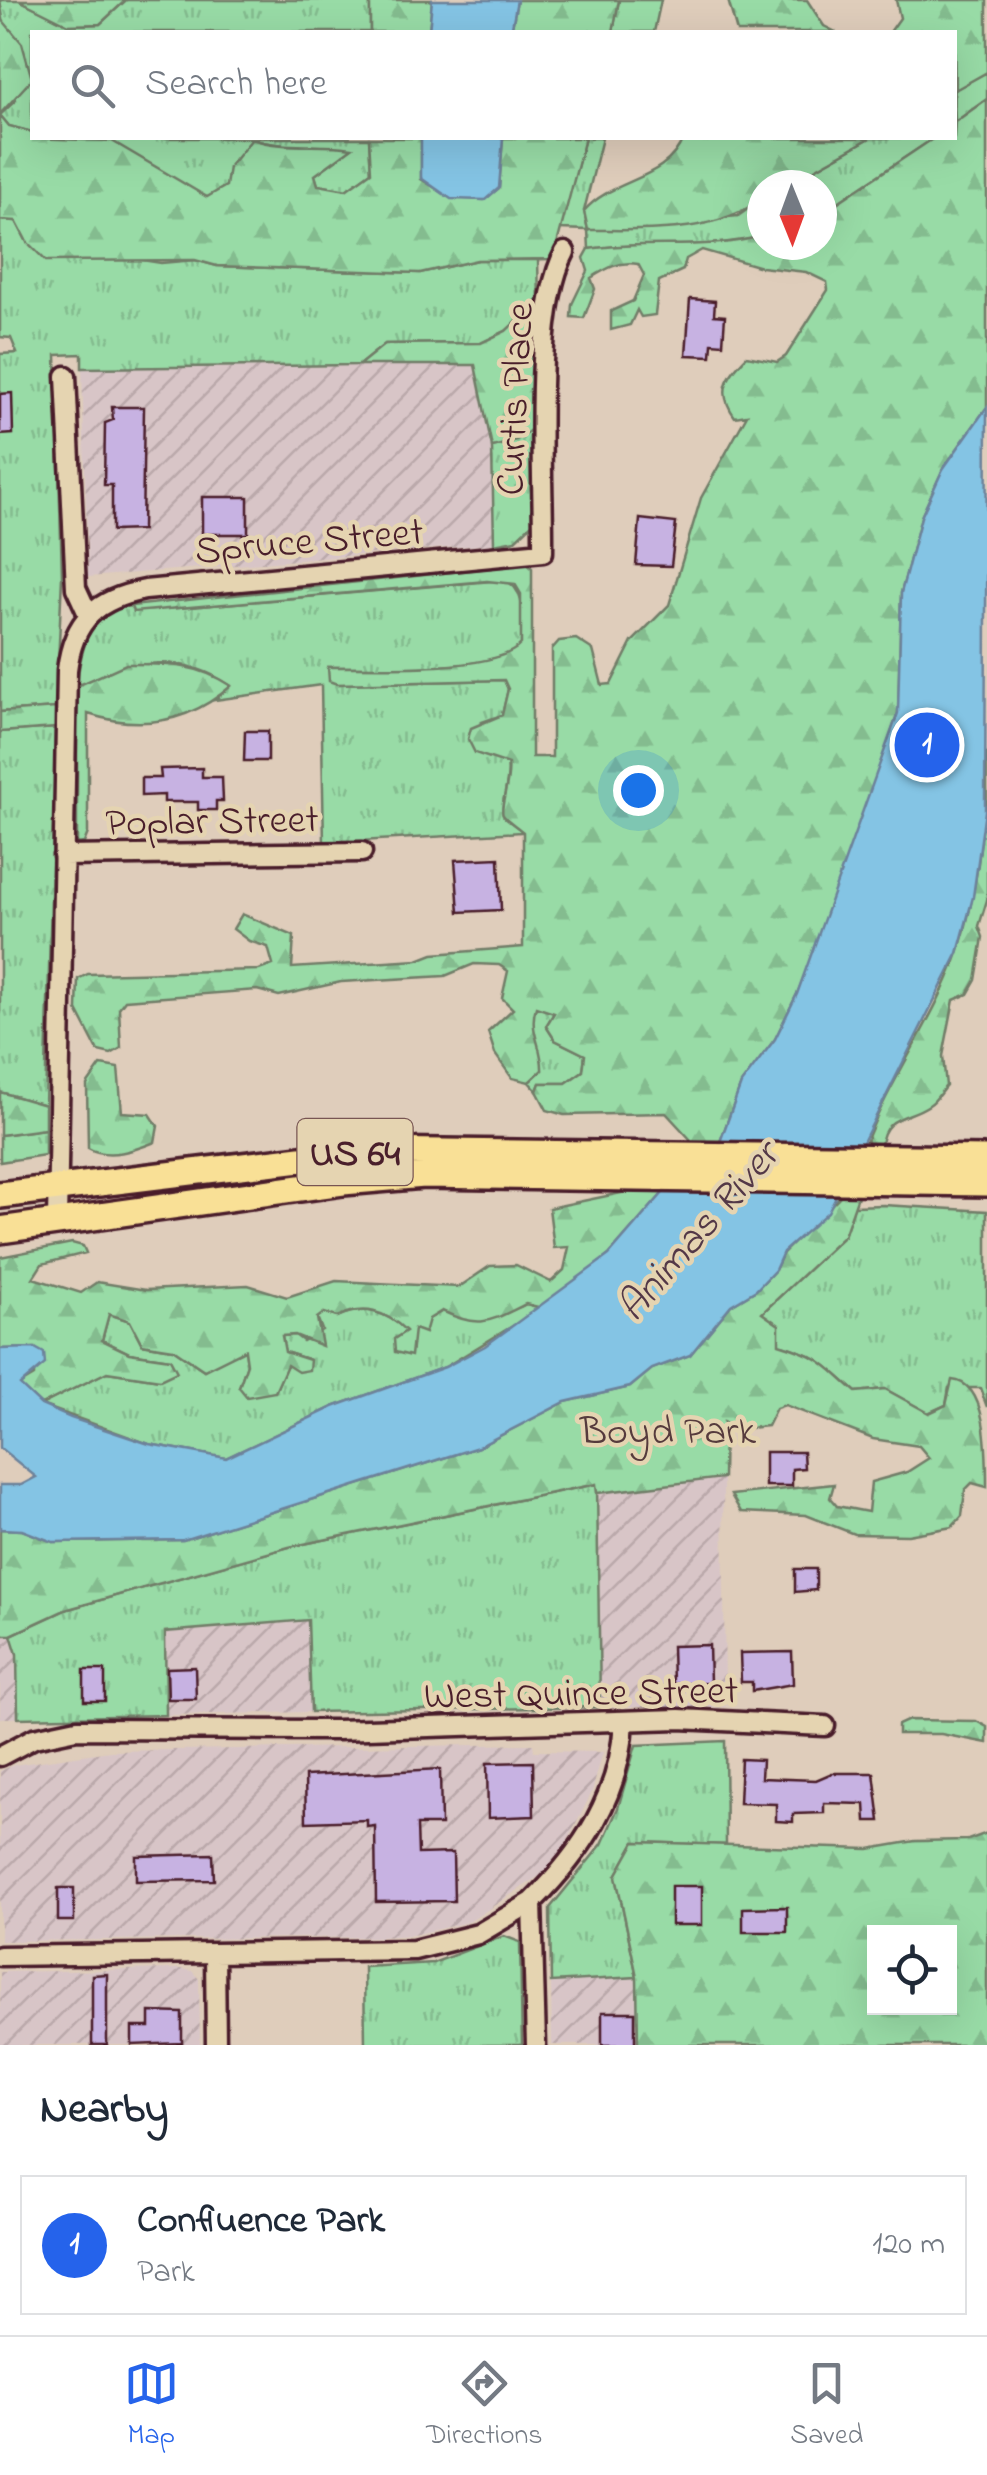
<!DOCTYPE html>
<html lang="en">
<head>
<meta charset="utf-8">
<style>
	body { margin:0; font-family:"Indie Flower",sans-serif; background:#f6f6f7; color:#1f2937 }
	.controls { position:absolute; right:30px; bottom:30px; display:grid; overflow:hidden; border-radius:0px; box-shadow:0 10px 40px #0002 }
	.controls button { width:90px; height:90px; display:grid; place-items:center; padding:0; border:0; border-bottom:2px solid #e0e1e3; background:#fff; color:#1f2937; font:50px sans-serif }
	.compass { position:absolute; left:747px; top:170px; width:90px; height:90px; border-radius:50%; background:#fff; box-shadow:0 10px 40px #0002; rotate:179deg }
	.you { position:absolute; left:638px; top:790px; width:35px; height:35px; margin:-25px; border:8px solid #fff; border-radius:50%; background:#1a73e8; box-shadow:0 0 0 15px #1a73e833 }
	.badge { display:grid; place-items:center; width:65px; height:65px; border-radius:50%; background:#2563eb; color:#fff; font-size:32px; font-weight:700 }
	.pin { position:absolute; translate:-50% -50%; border:5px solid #fff; box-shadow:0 2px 10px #0006 }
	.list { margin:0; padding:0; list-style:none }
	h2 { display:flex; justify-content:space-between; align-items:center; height:130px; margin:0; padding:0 40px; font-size:42px }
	h2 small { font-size:32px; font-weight:400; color:#747a83 }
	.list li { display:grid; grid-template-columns:65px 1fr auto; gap:30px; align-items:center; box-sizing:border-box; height:140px; margin:0 20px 20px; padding:0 20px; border:2px solid #e0e1e3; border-radius:0px }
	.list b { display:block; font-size:38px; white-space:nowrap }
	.list p { margin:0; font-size:32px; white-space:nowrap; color:#747a83 }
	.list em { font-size:32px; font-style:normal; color:#747a83 }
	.icon { flex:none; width:55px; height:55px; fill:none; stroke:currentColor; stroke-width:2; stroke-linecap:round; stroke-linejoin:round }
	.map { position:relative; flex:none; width:987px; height:2045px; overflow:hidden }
	.search { position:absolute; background:#fff; box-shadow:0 10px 40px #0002; left:30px; right:30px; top:30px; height:110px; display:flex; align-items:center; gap:25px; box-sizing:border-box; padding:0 35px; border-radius:0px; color:#747a83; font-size:38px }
	.sheet { height:290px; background:#fff }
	nav { display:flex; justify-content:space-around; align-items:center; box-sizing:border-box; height:140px; border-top:2px solid #e0e1e3; background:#fff; font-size:28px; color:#747a83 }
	nav a { display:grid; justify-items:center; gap:5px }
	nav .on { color:#2563eb }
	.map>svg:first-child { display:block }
	.industrial { fill:url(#industrial-furrows) }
	.grass { fill:url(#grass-tufts); stroke:#717d68; stroke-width:2.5 }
	.forest { fill:url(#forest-firs); stroke:#717d68; stroke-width:2.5; fill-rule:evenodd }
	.water { fill:#84c4e4; stroke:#6d829a; stroke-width:2.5 }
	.building { fill:#c7b2e2; stroke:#4a1f2b; stroke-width:2.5 }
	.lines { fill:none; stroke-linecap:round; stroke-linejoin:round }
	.minor-casing { stroke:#4a1f2b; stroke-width:25 }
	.highway-casing { stroke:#4a1f2b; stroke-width:32 }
	.minor { stroke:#e5d4b1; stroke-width:18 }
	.highway { stroke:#f9e096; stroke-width:25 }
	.labels { text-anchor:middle; stroke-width:9; stroke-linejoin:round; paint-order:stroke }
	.shield { fill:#e5d4b1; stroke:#785553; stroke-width:2.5 }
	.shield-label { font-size:38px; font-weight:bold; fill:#4a1f2b }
	.street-label { font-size:40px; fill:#4a1f2b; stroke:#e5d4b1 }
	.park-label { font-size:40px; fill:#563b3d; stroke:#e5d4b1 }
	.water-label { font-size:42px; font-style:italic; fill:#533847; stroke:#e5d4b1 }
</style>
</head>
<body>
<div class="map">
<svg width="987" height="2045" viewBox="0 0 987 2045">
	<defs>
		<pattern id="industrial-furrows" width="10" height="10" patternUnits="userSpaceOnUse" patternTransform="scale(2.5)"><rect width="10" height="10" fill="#d8c5c7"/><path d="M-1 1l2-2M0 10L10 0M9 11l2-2" fill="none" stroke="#bba9ab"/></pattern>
		<pattern id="grass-tufts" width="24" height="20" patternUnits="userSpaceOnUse" patternTransform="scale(2.5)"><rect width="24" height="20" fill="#98dba6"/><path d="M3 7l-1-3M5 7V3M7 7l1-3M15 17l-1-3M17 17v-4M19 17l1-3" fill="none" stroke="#84bc8f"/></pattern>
		<pattern id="forest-firs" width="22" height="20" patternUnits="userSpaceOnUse" patternTransform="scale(2.5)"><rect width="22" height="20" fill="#98dba6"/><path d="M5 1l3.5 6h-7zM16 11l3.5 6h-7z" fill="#84bc8f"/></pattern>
	</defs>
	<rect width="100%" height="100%" fill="#dfcdbb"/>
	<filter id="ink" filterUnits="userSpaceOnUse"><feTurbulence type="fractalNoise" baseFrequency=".01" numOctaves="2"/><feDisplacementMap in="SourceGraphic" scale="20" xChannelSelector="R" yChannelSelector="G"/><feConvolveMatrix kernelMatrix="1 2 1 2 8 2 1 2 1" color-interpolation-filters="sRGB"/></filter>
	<g filter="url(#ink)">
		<path class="industrial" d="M475 365 492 447 494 544 88 577 82 368Z
			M723 1478 725 1707H600L597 1493Z
			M309 1620 311 1712 166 1715 165 1632Z
			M0 1635H11L17 1654 18 1718H0Z
			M533 1744 534 1751 603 1752 592 1792 563 1850 541 1875 469 1922 413 1935 382 1937 0 1941V1771L14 1765 110 1751Z
			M180 1969 192 1971 199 1979 200 2045H0V1972Z
			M637 1977 638 2045H552L551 1982Z"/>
		<path class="grass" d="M0 0H19L70 25 100 24 126 0H370V32H32V132L9 126 0 115 16 100Z
			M619 0H661L654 32H613Z
			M987 72V99L955 122 954 90Z
			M65 138H369L371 172 346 190 318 185 315 175 350 149C318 143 281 149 252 139L226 186 207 198 142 162Z
			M585 138H602L584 211 588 230 738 216 762 199V236C706 252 647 240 589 249L588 230 560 229Z
			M870 138H934L822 213V185H786Z
			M0 220 16 221 27 242 161 263 195 260 217 266 420 273 477 260H538L539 300 506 331 481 343 385 344 359 365 82 368V354L56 355 62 577 56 708 0 712V354L17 353 11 338 0 337Z
			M535 424 534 522 515 540 494 544 492 447 505 444Z
			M504 580C529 589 521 622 521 645 495 674 370 666 328 667L337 684 504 680 508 689 502 715 482 722 499 760 507 763C511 780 499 807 503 815 506 820 518 827 523 832L324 843 321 685 215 700 230 685C177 650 131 662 77 686 78 663 90 599 127 606 131 607 142 611 154 610Z
			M56 728 45 1105 0 1092V732Z
			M541 1006 554 1013 546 1026 555 1040 585 1055 583 1071 566 1083H540L537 1091 529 1082 542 1070 530 1023 535 1007Z
			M45 1129V1155L0 1162V1135Z
			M883 1205 987 1211V1407L980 1388H949L946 1405 928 1413 885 1389 856 1392C822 1363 824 1358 779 1344L778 1335 761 1314 844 1236 854 1206Z
			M526 1304 542 1308 445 1367 333 1407 226 1458 149 1444 41 1405 107 1372 159 1380 170 1359 129 1353 102 1340 109 1314 130 1321 142 1344 173 1349 204 1370 245 1349 247 1364 239 1387 275 1392 287 1364 310 1360 285 1352 281 1336 295 1335 303 1341 322 1330 317 1317 324 1313 337 1317C364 1305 385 1311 407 1331L443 1311C478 1328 493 1319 526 1304Z
			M597 1484 600 1707 311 1712 308 1620 165 1632 166 1715 18 1718 17 1654 11 1635 65 1610 289 1547Z
			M725 1741 726 1845 635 1842 616 1876 637 1977 551 1982 550 1908 602 1844 618 1808 636 1745Z
			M504 1936 520 1942 522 2045H365L364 1967 433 1963Z"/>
		<path class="forest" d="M19 0H126L100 24 69 25Z
			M370 0H432L429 32H370Z
			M517 0H619L613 32H511Z
			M728 0H807L824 26 836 32H737Z
			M896 0H987V72L955 90 954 32H890L900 18Z
			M0 17 22 43 32 79 0 114Z
			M987 99V407L943 469 921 517 901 593 898 713 836 896 797 994 775 1039 741 1084 720 1142 692 1141 666 1113 564 1115 547 1110 537 1091 540 1083H566L583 1071 585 1055 555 1040 546 1026 554 1013 536 1007C528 1031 543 1046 542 1070L529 1082 512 1078 495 1054 488 1032 513 1009 502 998 508 971 499 965 474 964 445 976 341 982 279 996 257 990 125 1000 119 1008 121 1048 111 1054 98 1051 77 1010 78 979 88 974 259 970 273 965 268 947 249 941 233 929 242 914 294 936 292 968 418 960 433 954 523 947V832C518 827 506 820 503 815 499 808 511 780 508 764L475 753 468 739 471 728 502 715 508 689 504 680 337 684 329 681 328 667C369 666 495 674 521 644V594L515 584 487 581 133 612 131 606 527 564 532 568V757H552V649L559 641 576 639 593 650 602 685 611 684 632 642 669 605 701 498 747 415 735 417C716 391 727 376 747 356L777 362 786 356 828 290 827 282 806 272 761 267 702 250 686 259 683 270 659 281 655 315 641 317 637 310 630 325 611 330V311L633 301 644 275 638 264C619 261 607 268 591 278L595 289 584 318 571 317 572 304 588 271 584 258 589 249C647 240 706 251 762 236V245H822V213L934 138H954L955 122Z
			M0 115 9 126 32 132V138L112 141 207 197 226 186 229 167 252 139C282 150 319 143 352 148L315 175 318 185 346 190 371 172 369 138H421V179L451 198 484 200 499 188 503 138H585L553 259 477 260 420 273 217 266 195 260 46 261 27 242 16 221 0 220Z
			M683 138H870L786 185H762V199C711 235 648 230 588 230L584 211C612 178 667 181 683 138Z
			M539 300 535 424C524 440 510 443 492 447L475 365H359L385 344 481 343 506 331Z
			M126 664C166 664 197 663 231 686 189 723 142 731 88 714V833L84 843 77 844V686Z
			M56 708V728L0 732V712Z
			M987 752V900L979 926 983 937 976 980 968 994 954 1000 943 1056 946 1086C941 1091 936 1101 929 1105 909 1119 883 1115 881 1146L865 1145C890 1078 936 1018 959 950 979 888 985 818 987 752Z
			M101 1065 118 1068 122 1112 150 1114 158 1126 155 1142C135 1150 108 1160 88 1148L87 1085Z
			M0 1092 45 1105V1129L0 1135Z
			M626 1192 663 1193 609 1255 542 1308 526 1304C490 1321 482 1330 442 1311L429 1319 425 1333 414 1329 411 1356 395 1352 394 1339 406 1331C385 1310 364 1305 337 1317L324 1313 317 1318 322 1346 295 1335 282 1336 285 1352 310 1360 309 1370 298 1372 287 1365 275 1392 247 1397 239 1387 247 1364 245 1350 204 1370 173 1349 142 1344 130 1321 109 1314 102 1340 129 1353 170 1359 177 1372 160 1380 107 1372 41 1405 19 1385 34 1376 35 1348 0 1349V1257L72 1243 83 1246 86 1253 42 1264 33 1278 81 1293 97 1282 146 1290 248 1285 287 1297 336 1281 459 1287 490 1266 516 1265 551 1282 564 1270 569 1247 554 1248 549 1208Z
			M840 1196H858L844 1236 762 1313 779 1325V1344C824 1358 822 1363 856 1392L885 1389 929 1413 946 1405 952 1380C987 1382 987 1450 987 1487L972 1483 965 1490 962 1516 952 1527 908 1535 854 1534 806 1515 741 1512 731 1495 834 1484 830 1498 837 1506 868 1512 871 1482 907 1472 929 1458 919 1446 873 1439 785 1405 776 1408 767 1426 741 1429 724 1422 723 1478 597 1493 596 1484 289 1547 65 1610 11 1635H0V1529L22 1530 53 1542 183 1540 478 1447 565 1402 630 1387 652 1369 690 1355 731 1305 756 1290 775 1270 783 1253Z
			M909 1720 976 1721 987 1727V1743L941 1734H898V1725Z
			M987 1833V2045H638L637 1977 616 1876 635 1842 869 1849 915 1841 968 1840ZM874 1932H950V2008H874Z"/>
		<path class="water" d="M432 0H517L511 32H429Z
			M421 138H503L499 188 485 200 451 199 421 178Z
			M987 407 985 811 973 897 958 953 828 1212 783 1252 775 1270 756 1290 731 1305 690 1355 652 1369 630 1387 565 1402 478 1447 183 1540 53 1542 22 1530 0 1529V1485H21L36 1477 0 1448V1349L35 1348 44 1353 45 1364 20 1385 41 1405 71 1418 149 1444 226 1458 333 1407 445 1367 485 1346 609 1255 663 1193 720 1142 741 1084 775 1039 797 994 898 713 901 593 921 517 943 469Z"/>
		<path class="building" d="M690 299 715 301 714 315 725 316 723 344 712 343 711 356 686 355Z
			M12 393 13 434 0 435V394Z
			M112 407H144L142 530 112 531V485H104L105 423 113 420Z
			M202 497H248V534H202Z
			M640 519 676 523 671 566 636 565Z
			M245 731H268V761H244Z
			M202 768V777H222L223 801H216V810H198V802H164V795L141 796V778H161L160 769Z
			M499 858 501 910 459 912 455 860Z
			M765 1452H803L804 1468 792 1469V1486H765Z
			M795 1569H816V1590L795 1592Z
			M709 1645 710 1683 673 1684 672 1646Z
			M792 1652 793 1684 752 1691V1682H741L740 1653Z
			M195 1667 196 1699H168L167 1668Z
			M84 1670H105V1701H84Z
			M741 1759 762 1760 761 1778 816 1780 832 1773H874L880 1821H866L865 1804 824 1803V1813L793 1814V1822L776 1821V1804L739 1803Z
			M533 1762 534 1816 488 1818 487 1763Z
			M440 1769 441 1825H417L418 1854 453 1853 454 1901 376 1902 375 1826 367 1827V1820L306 1822 305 1776Z
			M213 1854 214 1880 136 1881V1856Z
			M671 1886H702V1925H671Z
			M58 1888H74V1921H58Z
			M787 1907V1932H743V1908Z
			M107 1974V2045H92V1975Z
			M150 2012 182 2013V2043L132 2045V2027H150Z
			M602 2012H635V2045H602Z"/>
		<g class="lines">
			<g class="minor-casing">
				<path id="minor" d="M66 376 76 588 88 614
					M63 856 362 852
					M57 1222 67 670C73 620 97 599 145 590L543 552C544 477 531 314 565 252
					M0 1756 34 1738 77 1729 337 1730 679 1719 825 1726
					M215 1953 216 2045
					M0 1956 414 1950 478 1934 532 1902
					M536 2045 532 1902C582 1852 620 1796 624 1722"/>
			</g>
			<g class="highway-casing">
				<path id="highway" d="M0 1195 367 1151 987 1159
					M0 1230 343 1182 424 1175 987 1183"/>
			</g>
			<use href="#minor" class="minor"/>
			<use href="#highway" class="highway"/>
		</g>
	</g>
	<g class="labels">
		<rect class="shield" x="297.5" y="1119" width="115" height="66" rx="8"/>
		<g class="shield-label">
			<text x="355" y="1165">US 64</text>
		</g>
		<g class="street-label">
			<text transform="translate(513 399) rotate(-87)" y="14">Curtis Place</text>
			<text transform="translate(309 539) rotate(-5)" y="14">Spruce Street</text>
			<text transform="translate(212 819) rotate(-1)" y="14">Poplar Street</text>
			<text transform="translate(581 1691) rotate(-1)" y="14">West Quince Street</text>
		</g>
		<g class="park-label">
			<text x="668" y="1443">Boyd Park</text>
		</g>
		<g class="water-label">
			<text transform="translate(696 1230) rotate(-49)" y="15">Animas River</text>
		</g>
	</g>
</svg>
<div class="controls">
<button><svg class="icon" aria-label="locate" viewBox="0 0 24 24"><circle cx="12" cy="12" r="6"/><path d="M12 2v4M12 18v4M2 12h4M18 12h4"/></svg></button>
</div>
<svg class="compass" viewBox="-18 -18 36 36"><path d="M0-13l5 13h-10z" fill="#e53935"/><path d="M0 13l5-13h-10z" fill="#747a83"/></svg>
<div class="you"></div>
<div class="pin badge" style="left:927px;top:745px">1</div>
<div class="search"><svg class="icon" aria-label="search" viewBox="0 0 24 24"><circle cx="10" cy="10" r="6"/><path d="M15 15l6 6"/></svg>Search here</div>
</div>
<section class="sheet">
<h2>Nearby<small></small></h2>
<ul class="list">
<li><span class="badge">1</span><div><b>Confluence Park</b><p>Park</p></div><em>120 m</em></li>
</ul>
</section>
<nav>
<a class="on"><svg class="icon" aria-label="map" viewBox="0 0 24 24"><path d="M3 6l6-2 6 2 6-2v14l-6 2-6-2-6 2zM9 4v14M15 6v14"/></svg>Map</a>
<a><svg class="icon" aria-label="directions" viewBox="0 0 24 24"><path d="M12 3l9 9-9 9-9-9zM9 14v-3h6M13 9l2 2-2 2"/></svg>Directions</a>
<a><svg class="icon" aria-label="saved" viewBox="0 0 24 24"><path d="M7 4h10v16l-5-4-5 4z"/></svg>Saved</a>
</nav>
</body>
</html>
